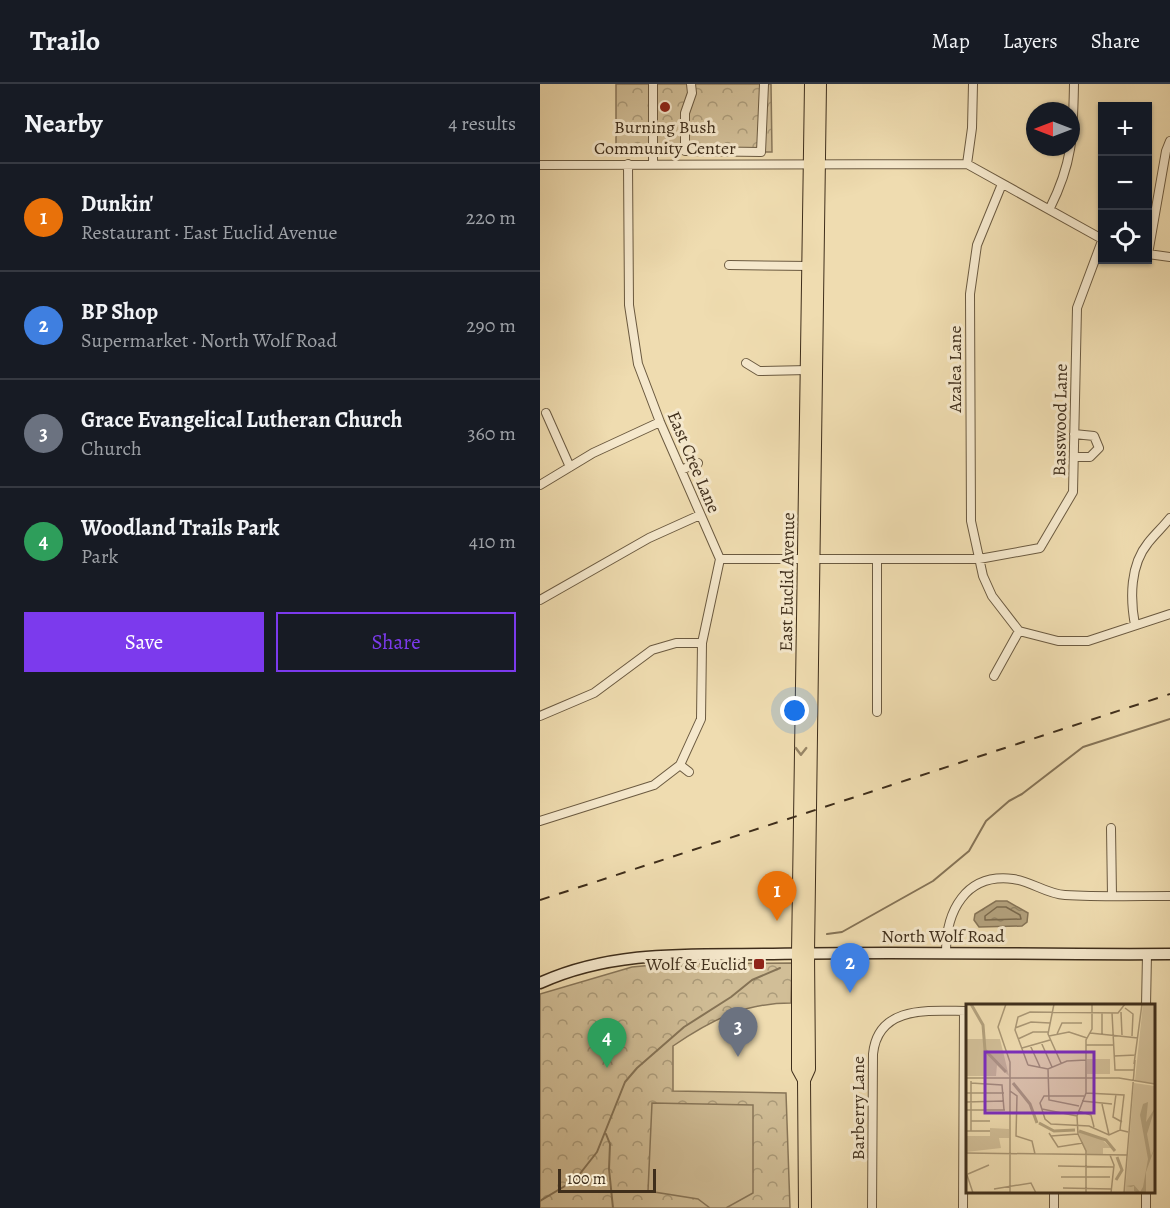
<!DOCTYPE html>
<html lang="en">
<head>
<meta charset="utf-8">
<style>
	body { margin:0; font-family:Alegreya,serif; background:#242831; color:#f1f3f6 }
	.controls { position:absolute; right:18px; top:18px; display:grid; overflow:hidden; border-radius:0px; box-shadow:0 2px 4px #0004 }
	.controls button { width:54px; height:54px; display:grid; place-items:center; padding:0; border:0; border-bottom:2px solid #363941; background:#171b24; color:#f1f3f6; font:30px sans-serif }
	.compass { position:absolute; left:486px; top:18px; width:54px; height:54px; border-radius:50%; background:#171b24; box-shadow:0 2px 4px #0004; rotate:270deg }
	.scale { position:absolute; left:18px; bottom:15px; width:98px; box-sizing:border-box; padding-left:6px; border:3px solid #3f2e1b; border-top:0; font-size:16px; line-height:21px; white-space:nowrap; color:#3f2e1b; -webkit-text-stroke:4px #f5e8cc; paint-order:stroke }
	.you { position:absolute; left:255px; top:627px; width:21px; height:21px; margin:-15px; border:4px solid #fff; border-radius:50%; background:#1a73e8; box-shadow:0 0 0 9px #1a73e833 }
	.badge { display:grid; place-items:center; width:39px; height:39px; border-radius:50%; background:#7c3aed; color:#fff; font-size:20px; font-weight:700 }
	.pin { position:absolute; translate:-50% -50px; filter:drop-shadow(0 2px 3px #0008) }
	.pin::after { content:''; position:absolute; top:32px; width:21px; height:18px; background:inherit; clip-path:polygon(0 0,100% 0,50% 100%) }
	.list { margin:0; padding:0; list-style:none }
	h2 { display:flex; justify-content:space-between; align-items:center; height:78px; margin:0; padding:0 24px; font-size:26px }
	h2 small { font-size:20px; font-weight:400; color:#9ea1a6 }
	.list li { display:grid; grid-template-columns:39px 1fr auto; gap:18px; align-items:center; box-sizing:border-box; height:108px; padding:0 24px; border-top:2px solid #363941 }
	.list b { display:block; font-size:22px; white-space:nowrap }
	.list p { margin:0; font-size:20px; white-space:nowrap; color:#9ea1a6 }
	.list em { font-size:20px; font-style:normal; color:#9ea1a6 }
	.actions { display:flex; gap:12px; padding:18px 24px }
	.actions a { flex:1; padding:14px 0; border:2px solid #7c3aed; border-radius:0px; text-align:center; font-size:21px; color:#7c3aed }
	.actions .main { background:#7c3aed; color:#fff }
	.icon { flex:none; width:33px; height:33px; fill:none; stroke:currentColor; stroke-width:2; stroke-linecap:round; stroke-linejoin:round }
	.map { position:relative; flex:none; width:630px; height:1124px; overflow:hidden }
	header { display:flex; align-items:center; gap:36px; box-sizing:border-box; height:84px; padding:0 30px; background:#171b24; border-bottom:2px solid #363941 }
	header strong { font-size:28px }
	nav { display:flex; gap:33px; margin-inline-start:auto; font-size:21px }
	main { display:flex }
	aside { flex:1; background:#171b24 }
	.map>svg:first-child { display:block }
	.forest { fill:url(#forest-crowns); stroke:#887659; stroke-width:1.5 }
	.garden { fill:#d1be97; stroke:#887659; stroke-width:1.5 }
	.water { fill:url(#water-ripples); stroke:#857356; stroke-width:1.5 }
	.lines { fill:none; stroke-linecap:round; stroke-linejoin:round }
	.shore { stroke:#79684c; stroke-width:1.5 }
	.stream { stroke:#857356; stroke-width:2 }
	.street-casing { stroke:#6b5a40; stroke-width:10 }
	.secondary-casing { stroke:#3f2e1b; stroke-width:13 }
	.primary-casing { stroke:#3f2e1b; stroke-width:14 }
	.street { stroke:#f5e8cc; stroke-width:8 }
	.secondary { stroke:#f5e8cc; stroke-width:10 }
	.primary { stroke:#efdcb0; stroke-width:12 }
	.rail { stroke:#3f2e1b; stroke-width:2; stroke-dasharray:10 10; stroke-linecap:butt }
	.oneway { stroke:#978566 }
	.poi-dot { fill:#8f2418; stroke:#f5e8cc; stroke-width:2 }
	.labels { text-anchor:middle; stroke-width:6; stroke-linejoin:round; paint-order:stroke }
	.poi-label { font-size:18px; fill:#3f2e1b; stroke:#f5e8cc }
	.street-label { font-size:18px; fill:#3f2e1b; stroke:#f5e8cc }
	.inset-river { fill:none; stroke:#b3a17d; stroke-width:3 }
	.inset-road { fill:none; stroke:#a99674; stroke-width:1.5 }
	.view { fill:#7b2cbf; fill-opacity:0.15; stroke:#7b2cbf; stroke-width:3 }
	.inset-edge { fill:none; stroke:#3f2e1b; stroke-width:3 }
</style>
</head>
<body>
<header>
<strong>Trailo</strong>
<nav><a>Map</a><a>Layers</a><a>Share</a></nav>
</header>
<main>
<aside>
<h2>Nearby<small>4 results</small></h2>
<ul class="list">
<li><span class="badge" style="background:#e8710a">1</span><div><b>Dunkin'</b><p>Restaurant · East Euclid Avenue</p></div><em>220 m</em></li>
<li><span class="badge" style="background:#3f7fe0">2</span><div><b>BP Shop</b><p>Supermarket · North Wolf Road</p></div><em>290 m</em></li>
<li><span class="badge" style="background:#6b7280">3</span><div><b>Grace Evangelical Lutheran Church</b><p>Church</p></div><em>360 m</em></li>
<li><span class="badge" style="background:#2e9e5b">4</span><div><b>Woodland Trails Park</b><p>Park</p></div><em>410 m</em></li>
</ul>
<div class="actions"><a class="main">Save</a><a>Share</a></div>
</aside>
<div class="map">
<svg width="630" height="1124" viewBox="0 0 630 1124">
	<defs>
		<pattern id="forest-crowns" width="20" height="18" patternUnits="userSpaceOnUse" patternTransform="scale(1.5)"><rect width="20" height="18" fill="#d1be97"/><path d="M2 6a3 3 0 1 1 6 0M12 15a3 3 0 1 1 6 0" fill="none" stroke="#ab9b7a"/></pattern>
		<pattern id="water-ripples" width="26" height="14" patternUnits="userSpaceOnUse" patternTransform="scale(1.5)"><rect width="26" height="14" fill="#b3a17d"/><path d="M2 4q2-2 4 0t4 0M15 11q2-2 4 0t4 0" fill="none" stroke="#938466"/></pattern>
	</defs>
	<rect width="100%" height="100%" fill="#efdcb0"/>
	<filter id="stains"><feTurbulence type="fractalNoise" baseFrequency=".00333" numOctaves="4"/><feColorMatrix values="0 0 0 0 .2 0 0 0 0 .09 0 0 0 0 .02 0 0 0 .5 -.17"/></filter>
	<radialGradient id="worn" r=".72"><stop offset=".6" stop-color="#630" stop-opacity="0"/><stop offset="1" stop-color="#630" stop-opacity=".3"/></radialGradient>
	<path class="forest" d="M76 0H231L232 68 76 69Z
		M252 879 251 919C204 919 171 936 133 962V1007L246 1009 250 1124H0V910L92 883 124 880Z"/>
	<path class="garden" d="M112 1019 213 1021V1109L186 1124H170L158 1115 108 1107Z"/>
	<path class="water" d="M456 817H467L488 829 487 838 482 842 439 843 434 836 435 830Z"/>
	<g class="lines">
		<path class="shore" d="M457 823H466L480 831 481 835 445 836V832Z"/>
		<path class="stream" d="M287 850 302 848 393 797 429 767 446 737 469 717 482 710 543 663 630 635
			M66 1050 70 1060 69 1085 73 1124
			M0 1117 35 1096 57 1068 85 998 97 984 144 943 191 913 212 896 240 884"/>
		<g class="street-casing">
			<path id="street" d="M113 0V80
				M151 0 152 9 145 29V67L221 68 224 0
				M427 80 432 44 433 0
				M0 81 427 80 562 155
				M462 100 437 161 430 210 431 437 443 492 452 512 479 547 518 557H548L630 530
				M510 124C533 78 533 51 534 0
				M608 170 626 67 630 57
				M608 170 630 173
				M189 181 270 182
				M206 279 219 287 268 286
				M6 329 30 383
				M534 373H550L559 364 554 352 534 350
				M141 386 158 379
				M0 401 53 369 120 338
				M180 475H439L500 464 533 408 537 224 562 157
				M337 475V628
				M0 516 109 454 160 431
				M595 541C590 514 590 481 608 459 615 450 623 443 630 434
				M454 592 479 547
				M0 632 54 609 112 566 136 559H162
				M140 681 149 688
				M0 737 114 701 140 681 161 635 162 559 180 475 120 338 98 280 89 221 88 80
				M571 744 572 812
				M406 868C406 828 425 789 473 795 491 797 506 810 525 811 560 813 595 812 630 812
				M606 922 607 870
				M514 1108V1124
				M606 1108V1124
				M332 1124 333 970C338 920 391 927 428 927
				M423 1124 424 927"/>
		</g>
		<g class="secondary-casing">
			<path id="secondary" d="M0 899C74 865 155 871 233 870 366 867 498 871 630 870"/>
		</g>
		<g class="primary-casing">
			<path id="primary" d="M264 996 258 985V869L271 0
				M265 1124 264 996 269 985 268 869 280 0"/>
		</g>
		<use href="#street" class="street"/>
		<use href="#secondary" class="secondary"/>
		<use href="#primary" class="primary"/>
		<path class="rail" d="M0 816 630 610"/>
	</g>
	<defs><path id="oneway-chevron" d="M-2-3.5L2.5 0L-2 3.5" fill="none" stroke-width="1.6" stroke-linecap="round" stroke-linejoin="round" transform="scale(1.5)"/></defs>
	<use class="oneway" href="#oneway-chevron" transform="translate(261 667) rotate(91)"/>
	<g class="poi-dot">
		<circle cx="125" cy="23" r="6"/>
		<rect x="213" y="874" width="12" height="12" rx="3"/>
	</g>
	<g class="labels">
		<g class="poi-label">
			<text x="125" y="49">Burning Bush<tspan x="125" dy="21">Community Center</tspan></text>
			<text x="207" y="886" text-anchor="end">Wolf &amp; Euclid</text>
		</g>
		<g class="street-label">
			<text transform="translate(415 285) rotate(-90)" y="6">Azalea Lane</text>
			<text transform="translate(520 336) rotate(-89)" y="6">Basswood Lane</text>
			<text transform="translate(154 378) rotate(67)" y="6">East Cree Lane</text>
			<text transform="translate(247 498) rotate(-89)" y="6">East Euclid Avenue</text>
			<text x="403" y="858">North Wolf Road</text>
			<text transform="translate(318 1024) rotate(-90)" y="6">Barberry Lane</text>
		</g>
	</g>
	<g transform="translate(426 920)">
		<rect width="189" height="189" fill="#efdcb0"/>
		<path d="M177 0H189V80L169 76ZM0 35H34L43 72 31 61 30 72H0ZM121 55H144V70H121ZM168 79 189 82V189H159ZM24 124 43 125V134H33L35 144 0 148V132H24ZM112 127 134 134 145 144H137V150H121Z" fill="#d1be97"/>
		<path d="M182 98 180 118 189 104 181 130 185 152 189 143 180 168V189H172L168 187V182L165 183 160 182 168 181 174 188 177 183 182 155 174 111 177 100Z" fill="#b3a17d"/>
		<path class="inset-river" d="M5 0 17 21 19 46 40 68M47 79 64 100 71 119M73 119 88 127 109 126M113 127 140 136 149 147M150 176 156 166 151 153"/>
		<path class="inset-road" d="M40 0 32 23 44 58V189M88 0 82 30 95 59M159 4 167 10 166 32M155 8 156 31M146 9 149 66H168M49 24 65 18 84 19M124 29 172 34M91 30 96 19H116M136 31V9M83 32 103 28 121 34M52 35 67 28H82M75 38 86 63M64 41 74 63M120 41H148M56 44 84 36M148 52 170 51M168 60 176 0M62 61 49 26 52 13 64 8 152 9 159 0M62 61 82 65 101 57 120 56M82 65 83 96 113 102M0 74H153L189 80M5 79 36 81 38 106M44 87 51 92 50 132 66 137 69 150M0 89H38M120 89 158 91 154 126M150 90 147 113 156 118M118 92H78L74 99 79 115 85 120 123 122 143 131 154 126 162 128M116 97 146 100M0 98 38 97M136 100 143 131M76 105 111 112M0 106H39M112 107 125 111 128 123M5 117H24M0 127H24M5 127V77M83 129 92 143 117 139M85 132 112 130M0 149 161 151M144 151 148 161 145 189M92 162 147 163M0 168 7 189M2 170 23 161M95 173H144M97 184 145 185M28 185 65 179 70 189M120 189V147L112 130 111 112 120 89V36L126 25V0M158 189 169 56"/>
		<path class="view" d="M19 48H128V109H19Z"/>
		<rect width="189" height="189" class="inset-edge"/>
	</g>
	<rect width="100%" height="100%" filter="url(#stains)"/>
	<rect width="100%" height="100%" fill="url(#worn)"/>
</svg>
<div class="controls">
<button>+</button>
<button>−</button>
<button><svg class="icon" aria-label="locate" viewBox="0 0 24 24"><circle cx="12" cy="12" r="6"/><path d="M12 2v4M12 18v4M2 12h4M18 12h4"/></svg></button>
</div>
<svg class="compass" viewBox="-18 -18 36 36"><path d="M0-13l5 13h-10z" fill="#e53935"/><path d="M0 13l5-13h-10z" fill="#9ea1a6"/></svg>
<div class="scale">100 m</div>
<div class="you"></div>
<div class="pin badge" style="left:237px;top:837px;background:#e8710a">1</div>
<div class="pin badge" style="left:310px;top:909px;background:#3f7fe0">2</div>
<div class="pin badge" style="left:198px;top:973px;background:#6b7280">3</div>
<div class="pin badge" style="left:67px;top:984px;background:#2e9e5b">4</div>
</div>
</main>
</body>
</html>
